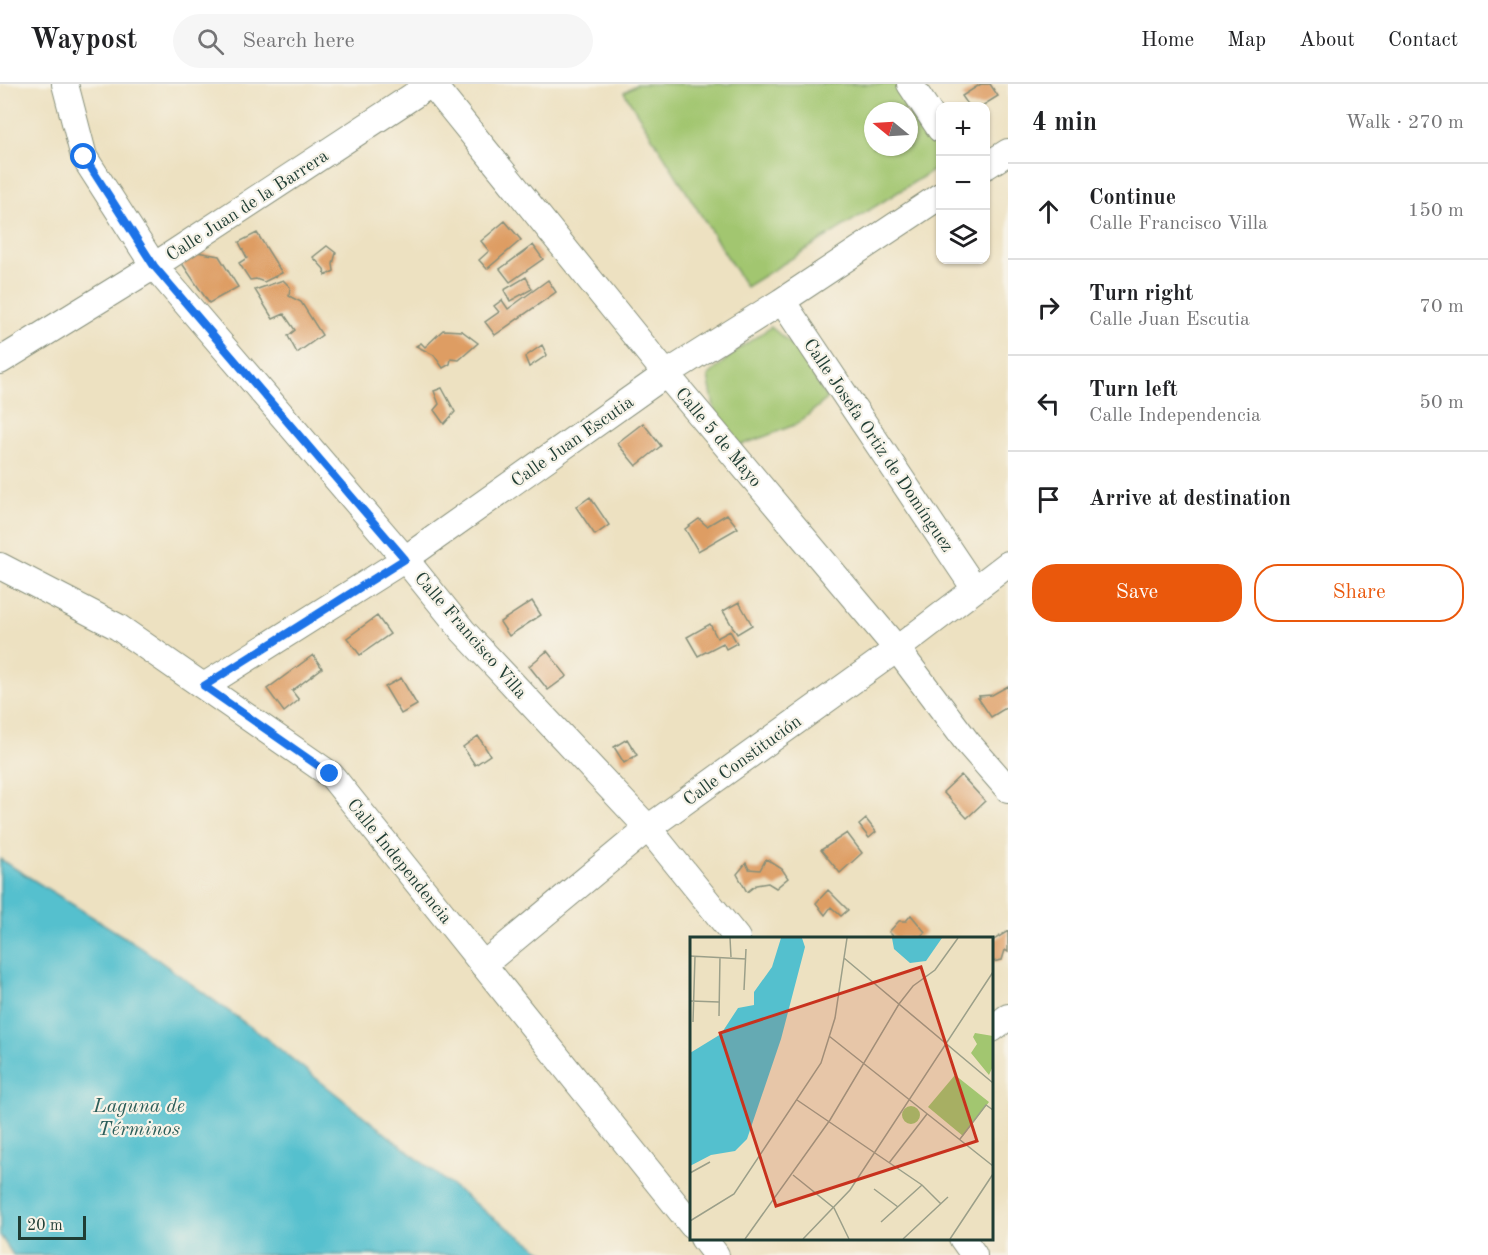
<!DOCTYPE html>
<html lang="en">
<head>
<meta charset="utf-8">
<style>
	body { margin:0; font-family:"Old Standard TT",serif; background:#f6f6f6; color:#202124 }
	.controls { position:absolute; right:18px; top:18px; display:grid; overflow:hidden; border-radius:12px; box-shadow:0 2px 4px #0004 }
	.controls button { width:54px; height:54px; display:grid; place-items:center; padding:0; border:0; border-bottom:2px solid #e0e0e0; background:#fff; color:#202124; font:30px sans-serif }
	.compass { position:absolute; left:864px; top:18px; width:54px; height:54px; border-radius:50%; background:#fff; box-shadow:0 2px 4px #0004; rotate:288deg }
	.scale { position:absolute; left:18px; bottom:15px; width:68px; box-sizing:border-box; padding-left:6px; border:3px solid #1f3d34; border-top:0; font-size:16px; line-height:21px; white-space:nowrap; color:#1f3d34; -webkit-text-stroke:4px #f7f3e8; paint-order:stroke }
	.stop { position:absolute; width:18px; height:18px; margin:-14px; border:4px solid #1a73e8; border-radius:50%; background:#fff }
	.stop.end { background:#1a73e8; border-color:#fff; box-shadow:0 2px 6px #0008 }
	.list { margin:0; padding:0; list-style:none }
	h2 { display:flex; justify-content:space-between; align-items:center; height:78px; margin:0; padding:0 24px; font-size:26px }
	h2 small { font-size:20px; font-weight:400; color:#757577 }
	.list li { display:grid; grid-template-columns:39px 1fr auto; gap:18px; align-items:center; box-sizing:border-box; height:96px; padding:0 24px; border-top:2px solid #e0e0e0 }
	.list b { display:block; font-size:22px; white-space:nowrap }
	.list p { margin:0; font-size:20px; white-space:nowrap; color:#757577 }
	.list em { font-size:20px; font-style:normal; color:#757577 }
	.actions { display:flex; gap:12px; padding:18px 24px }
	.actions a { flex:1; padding:14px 0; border:2px solid #ea580c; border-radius:24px; text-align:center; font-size:21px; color:#ea580c }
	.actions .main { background:#ea580c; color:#fff }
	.icon { flex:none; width:33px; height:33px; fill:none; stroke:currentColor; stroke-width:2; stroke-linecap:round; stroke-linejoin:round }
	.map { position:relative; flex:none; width:1008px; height:1171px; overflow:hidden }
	header { display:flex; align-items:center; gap:36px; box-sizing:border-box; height:84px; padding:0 30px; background:#fff; border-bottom:2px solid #e0e0e0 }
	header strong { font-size:28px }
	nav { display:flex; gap:33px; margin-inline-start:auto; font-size:21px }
	.search { width:420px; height:54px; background:#f6f6f6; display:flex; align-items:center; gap:15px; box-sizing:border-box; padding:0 21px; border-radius:33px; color:#757577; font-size:22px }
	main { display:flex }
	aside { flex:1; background:#fff }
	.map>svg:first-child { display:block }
	.green { fill:#a2c670; stroke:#608252; stroke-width:1.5; fill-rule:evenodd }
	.water { fill:#54c0ce; stroke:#3a7e81; stroke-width:1.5 }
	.building { fill:#de9d64 }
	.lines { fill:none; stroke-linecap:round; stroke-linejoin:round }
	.minor-casing { stroke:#868f7a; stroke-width:28 }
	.minor { stroke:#fff; stroke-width:26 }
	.route { stroke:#1a73e8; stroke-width:8 }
	.labels { text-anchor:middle; stroke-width:4.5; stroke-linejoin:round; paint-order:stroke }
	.street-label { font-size:18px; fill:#1f3d34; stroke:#f7f3e8 }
	.water-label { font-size:20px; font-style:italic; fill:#2c5e5a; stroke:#f7f3e8 }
	.inset-road { fill:none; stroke:#9b9f89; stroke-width:1.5 }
	.view { fill:#c8321e; fill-opacity:0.15; stroke:#c8321e; stroke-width:3 }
	.inset-edge { fill:none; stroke:#1f3d34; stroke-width:3 }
</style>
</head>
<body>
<header>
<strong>Waypost</strong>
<div class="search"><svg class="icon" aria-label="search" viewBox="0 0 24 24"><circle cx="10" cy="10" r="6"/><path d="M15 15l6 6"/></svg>Search here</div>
<nav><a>Home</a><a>Map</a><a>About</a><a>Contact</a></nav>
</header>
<main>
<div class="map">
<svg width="1008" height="1171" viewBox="0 0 1008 1171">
	<rect width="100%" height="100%" fill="#f7f3e8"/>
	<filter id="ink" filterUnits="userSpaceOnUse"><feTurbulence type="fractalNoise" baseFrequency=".0167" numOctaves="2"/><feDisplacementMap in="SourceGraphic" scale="12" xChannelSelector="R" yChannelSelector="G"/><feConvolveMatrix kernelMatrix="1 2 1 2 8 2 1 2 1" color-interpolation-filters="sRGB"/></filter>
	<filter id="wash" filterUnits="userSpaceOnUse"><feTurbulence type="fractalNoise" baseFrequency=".008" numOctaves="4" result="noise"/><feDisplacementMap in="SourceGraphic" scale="24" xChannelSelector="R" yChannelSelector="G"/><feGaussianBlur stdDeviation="1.35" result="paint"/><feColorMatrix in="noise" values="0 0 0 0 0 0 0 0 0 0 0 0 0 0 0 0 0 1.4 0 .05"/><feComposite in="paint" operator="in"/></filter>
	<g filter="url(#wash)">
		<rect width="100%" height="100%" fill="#ede1c1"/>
		<path class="green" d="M637 0H913L940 39V82L746 203 624 8ZM873 27H909V63H873Z
			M771 243 798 266 827 315 797 340 761 354 734 363 715 328 708 292 737 266Z"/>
		<path class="water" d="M0 775 139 862 267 955 405 1065 492 1133 548 1171H13L0 1151Z"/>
		<g id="blocks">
			<path class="building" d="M981 0H990L998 12 982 22H969L962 12Z
				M505 137 521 156 487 185 479 176 489 167 481 157Z
				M257 149 282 189 264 198 256 195 250 196 239 179 247 174 239 158Z
				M533 161 543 175 510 198 500 185Z
				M327 162 336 169 333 180 334 187 325 192 324 185 313 173Z
				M191 167 219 172 238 203 209 219 179 175Z
				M526 193 532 205 510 217 504 206Z
				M283 196 290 203 289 212 301 218 322 251 297 269 288 252 295 246 284 230 273 235 255 206Z
				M548 196 556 208 495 251 485 238 499 228 494 222 502 216 508 225Z
				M443 246 462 247 478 259 459 276 451 275 450 280 443 284 434 271 416 262 421 259 425 263Z
				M542 261 547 271 529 283 525 273Z
				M442 304 455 328 444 340 434 326 439 320 434 307Z
				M643 339 661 362 636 382 617 359Z
				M590 413 609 441 595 451 576 423Z
				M727 430 738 444 698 467 685 445 699 435 707 442Z
				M532 517 541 531 509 552 500 538Z
				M739 518 752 541 737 550 723 527Z
				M377 532 390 550 360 571 347 554Z
				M710 540 717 554 730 547 737 559 726 565 723 559 698 572 687 553Z
				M547 567 567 592 548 606 529 582Z
				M313 571 322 584 292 607 299 616 284 628 267 605Z
				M401 594 417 621 401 630 385 603Z
				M1008 602V624L1004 625 991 633 978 614H980L979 612 992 611Z
				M478 652 490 671 475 681 463 663Z
				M627 655 637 671 624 679 614 663Z
				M961 691 985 717 967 734 943 708Z
				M866 735 876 748 869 754 859 741Z
				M847 749 862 769 840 789 821 766Z
				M766 775 782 785 788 794 776 804 768 799 756 801 747 808 737 790 746 779 749 785 760 786Z
				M828 806 848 826 841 832 831 823 825 831 816 819Z
				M911 831 925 848 919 854H895L889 848 899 837H906Z
				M1008 847V868L1005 866 1002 876 992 878V857Z"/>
		</g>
	</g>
	<g filter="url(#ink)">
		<use href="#blocks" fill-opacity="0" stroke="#868f7a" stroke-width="1.5"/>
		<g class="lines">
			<g class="minor-casing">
				<path id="minor" d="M65 0 84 73 154 182 405 475 463 547 648 744 737 854
					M432 0 666 290 897 565 967 658 1008 705
					M910 0 940 45
					M986 82 1008 68
					M782 217 975 505
					M0 277 154 182 431 0
					M0 482 118 543 331 691 692 1141
					M204 602 405 475 666 290 782 217 940 112
					M483 881 648 744 897 565 1008 480
					M992 945 1008 933
					M703 1154 716 1171
					M962 1154 974 1171"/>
			</g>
			<use href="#minor" class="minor"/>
		</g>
	</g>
	<g class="lines" filter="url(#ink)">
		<path class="route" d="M84 73 154 182 405 475 204 602 330 690"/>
	</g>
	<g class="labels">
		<g class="street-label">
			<text transform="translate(247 121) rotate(-33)" y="6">Calle Juan de la Barrera</text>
			<text transform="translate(719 353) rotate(50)" y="6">Calle 5 de Mayo</text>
			<text transform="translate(572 357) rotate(-35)" y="6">Calle Juan Escutia</text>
			<text transform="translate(879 361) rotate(56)" y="6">Calle Josefa Ortiz de Domínguez</text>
			<text transform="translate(471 551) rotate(49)" y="6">Calle Francisco Villa</text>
			<text transform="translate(742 676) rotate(-36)" y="6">Calle Constitución</text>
			<text transform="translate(400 777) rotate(51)" y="6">Calle Independencia</text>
		</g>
		<g class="water-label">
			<text x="139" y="1028">Laguna de<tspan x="139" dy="23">Términos</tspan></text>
		</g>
	</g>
	<g transform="translate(690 853)">
		<rect width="303" height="303" fill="#ede1c1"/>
		<path d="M285 96 303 99V129L299 138 281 116 287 107 283 100ZM265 138 299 165 273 199 238 170ZM212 178a9 9 0 1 1 18 0a9 9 0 1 1-18 0Z" fill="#a2c670"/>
		<path d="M91 1H112L115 10 91 102 57 202 45 214 21 218 0 229V116L31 97 48 71 64 68V55L82 30ZM202 1H252L236 24 220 26 204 12Z" fill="#54c0ce"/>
		<path class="inset-road" d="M40 1 41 20M0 19 56 22M154 21 303 146M54 53 56 12M1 64 29 65M29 79 30 20M3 85 5 19M139 99 303 229M107 163 232 248 251 267M270 202 296 168 303 173M199 226 237 177M0 236 20 225M103 238 144 271 159 302M184 252 208 270M0 284 44 257 131 126 145 81 157 1M191 285 232 248M55 302 140 183 209 67 223 49 245 33 268 1M113 302 160 253 303 35M213 302 258 260M260 302 303 237"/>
		<path class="view" d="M231 30 287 204 86 269 30 96Z"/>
		<rect width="303" height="303" class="inset-edge"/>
	</g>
</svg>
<div class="controls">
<button>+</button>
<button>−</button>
<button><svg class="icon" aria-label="layers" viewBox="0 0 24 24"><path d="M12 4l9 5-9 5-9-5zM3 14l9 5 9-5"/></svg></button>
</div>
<svg class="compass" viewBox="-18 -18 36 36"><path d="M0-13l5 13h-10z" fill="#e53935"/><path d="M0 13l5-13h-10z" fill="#757577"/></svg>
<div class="scale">20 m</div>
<div class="stop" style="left:84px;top:73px"></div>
<div class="stop end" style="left:330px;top:690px"></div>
</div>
<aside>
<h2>4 min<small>Walk · 270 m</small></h2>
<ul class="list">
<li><svg class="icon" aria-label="ahead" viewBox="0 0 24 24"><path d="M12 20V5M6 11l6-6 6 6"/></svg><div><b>Continue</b><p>Calle Francisco Villa</p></div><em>150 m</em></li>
<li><svg class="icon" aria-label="right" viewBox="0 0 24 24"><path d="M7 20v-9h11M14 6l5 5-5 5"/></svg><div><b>Turn right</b><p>Calle Juan Escutia</p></div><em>70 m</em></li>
<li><svg class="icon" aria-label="left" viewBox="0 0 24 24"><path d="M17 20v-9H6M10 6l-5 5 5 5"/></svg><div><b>Turn left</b><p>Calle Independencia</p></div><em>50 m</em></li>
<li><svg class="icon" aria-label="arrive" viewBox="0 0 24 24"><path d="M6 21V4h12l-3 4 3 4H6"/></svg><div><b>Arrive at destination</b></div></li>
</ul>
<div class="actions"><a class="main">Save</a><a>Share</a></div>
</aside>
</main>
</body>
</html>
